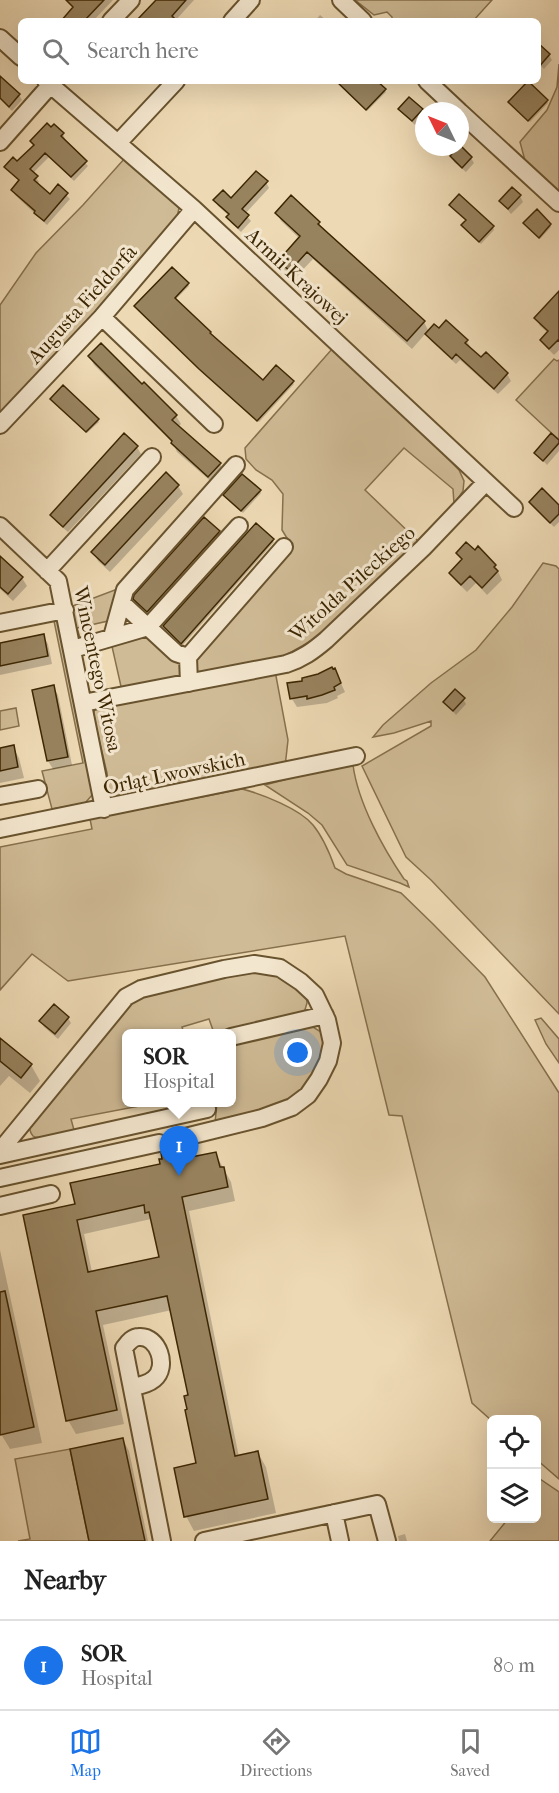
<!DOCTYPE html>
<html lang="en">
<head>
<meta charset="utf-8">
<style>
	body { margin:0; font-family:"IM FELL French Canon",serif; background:#f2f2f2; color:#222 }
	.controls { position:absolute; right:18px; bottom:18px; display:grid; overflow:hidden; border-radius:9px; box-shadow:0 6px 24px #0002 }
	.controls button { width:54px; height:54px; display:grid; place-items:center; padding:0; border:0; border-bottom:2px solid #e0e0e0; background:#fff; color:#222; font:30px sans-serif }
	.compass { position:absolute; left:415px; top:102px; width:54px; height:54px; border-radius:50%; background:#fff; box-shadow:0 6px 24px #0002; rotate:313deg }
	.you { position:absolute; left:298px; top:1053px; width:21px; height:21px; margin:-15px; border:4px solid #fff; border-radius:50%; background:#1a73e8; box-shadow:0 0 0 9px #1a73e833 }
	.badge { display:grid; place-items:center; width:39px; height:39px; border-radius:50%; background:#1a73e8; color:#fff; font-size:20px; font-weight:700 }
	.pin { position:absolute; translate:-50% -50px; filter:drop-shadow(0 2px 3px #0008) }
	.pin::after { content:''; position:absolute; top:32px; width:21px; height:18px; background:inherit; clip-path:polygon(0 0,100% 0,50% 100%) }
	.popup { position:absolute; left:122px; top:1029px; width:114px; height:78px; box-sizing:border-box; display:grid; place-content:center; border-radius:9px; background:#fff; filter:drop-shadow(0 2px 4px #0005); font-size:20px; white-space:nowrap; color:#767676 }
	.popup b { font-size:22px; color:#222 }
	.popup::after { content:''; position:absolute; left:50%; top:100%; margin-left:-12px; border:12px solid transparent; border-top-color:#fff }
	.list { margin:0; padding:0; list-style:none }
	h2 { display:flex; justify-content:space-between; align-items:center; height:78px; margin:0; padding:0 24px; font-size:26px }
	h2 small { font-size:20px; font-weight:400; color:#767676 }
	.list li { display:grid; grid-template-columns:39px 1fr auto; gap:18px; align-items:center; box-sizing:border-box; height:90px; padding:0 24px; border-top:2px solid #e0e0e0 }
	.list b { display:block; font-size:22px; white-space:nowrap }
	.list p { margin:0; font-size:20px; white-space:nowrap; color:#767676 }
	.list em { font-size:20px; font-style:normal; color:#767676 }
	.icon { flex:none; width:33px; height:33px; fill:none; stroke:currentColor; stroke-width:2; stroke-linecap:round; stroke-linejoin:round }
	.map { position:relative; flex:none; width:559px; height:1541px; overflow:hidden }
	.search { position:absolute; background:#fff; box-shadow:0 6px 24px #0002; left:18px; right:18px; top:18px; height:66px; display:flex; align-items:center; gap:15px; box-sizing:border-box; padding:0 21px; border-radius:9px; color:#767676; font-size:22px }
	.sheet { height:168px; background:#fff }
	nav { display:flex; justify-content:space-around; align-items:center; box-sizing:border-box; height:84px; border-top:2px solid #e0e0e0; background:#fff; font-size:16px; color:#767676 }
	nav a { display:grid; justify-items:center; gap:3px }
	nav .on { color:#1a73e8 }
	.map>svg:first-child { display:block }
	.green { fill:#cfbb96; stroke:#86704c; stroke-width:1.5 }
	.shadow { fill:#0003; fill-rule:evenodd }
	.building { fill:#98835f; stroke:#3c2602; stroke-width:1.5; fill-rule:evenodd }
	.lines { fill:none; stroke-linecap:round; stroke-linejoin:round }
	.minor-tunnel { stroke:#cab590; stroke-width:16; stroke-dasharray:16 8; stroke-linecap:butt }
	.minor-casing { stroke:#68532e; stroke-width:20 }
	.minor { stroke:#f3e6ce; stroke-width:16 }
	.labels { text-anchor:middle; stroke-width:6; stroke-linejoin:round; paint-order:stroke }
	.street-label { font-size:20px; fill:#3c2602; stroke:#f3e6ce }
</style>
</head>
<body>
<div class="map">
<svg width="559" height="1541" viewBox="0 0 559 1541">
	<rect width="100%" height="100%" fill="#edd9b4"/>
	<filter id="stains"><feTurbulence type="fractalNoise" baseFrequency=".00333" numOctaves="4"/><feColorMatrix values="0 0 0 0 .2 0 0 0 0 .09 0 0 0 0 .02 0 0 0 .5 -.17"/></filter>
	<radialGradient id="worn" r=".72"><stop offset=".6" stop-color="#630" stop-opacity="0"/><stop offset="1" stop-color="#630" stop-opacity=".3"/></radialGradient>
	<path class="green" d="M355 0H492L473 21H392V17L387 12 374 15Z
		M559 64V197L527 168 520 142 547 110 557 87Z
		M125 158 179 208 176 222 0 419V305L36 253 83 205Z
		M332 349 420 430 459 470 464 481 463 491 454 504 453 489 404 448 365 490 418 541 413 548 320 636 286 655 197 675 194 659 293 548 282 530 283 494 272 480 256 470 246 459 245 448Z
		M554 359 557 361 559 360V440L516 400Z
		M543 563 556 566 559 569V1014L431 880 406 857 362 766 431 726V721L394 733 373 737 383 725 431 683 476 650 512 607Z
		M120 588 108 621 77 628 81 641 78 643 70 607Z
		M54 621H57L60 624 93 794 85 803 52 809 42 771 83 763Z
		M136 633 156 638 185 665V675L177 681 122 691 111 642Z
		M273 671 276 676 288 740 285 767 118 801 109 792 107 773 93 714 95 709Z
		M16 708 19 726 0 730V711Z
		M353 765C358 803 383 848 404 879L407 881 409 887 400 883 347 865 322 825 308 813 265 785 324 769Z
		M242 789C262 794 300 809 313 825 323 837 330 854 335 868L346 874 401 893 433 924 485 977 559 1093V1479L537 1460 536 1420H491L472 1403 402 1116 389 1115 345 936 68 981 32 954 0 990V847L92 829 90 819Z
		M253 968 275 970 306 995 307 1003 304 1013 226 1033H214L209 1019 182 1027 184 1033 126 1034V1102L155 1103 71 1119 74 1130C66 1132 39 1141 33 1136 30 1133 29 1126 29 1121L135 997Z
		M541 1018 559 1039V1063L546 1044 535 1020Z
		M306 1027H313L321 1032 324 1041 323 1056 313 1079 283 1106 215 1123 217 1103 231 1102 232 1043Z
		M70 1449 89 1541H18L30 1539 15 1459Z
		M540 1479 559 1492V1541H490L508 1519 536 1518 537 1484Z"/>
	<path class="shadow" d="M77 0H113L93 21H63L75 8Z
		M158 0H194L175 21H138Z
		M320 15 327 21H315Z
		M538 47 549 55 552 60 544 69 538 63Z
		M0 78 19 95 22 100 12 111 0 99Z
		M375 81 386 92 367 111 339 83Z
		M547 101 548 103 530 122 511 105Z
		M400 109 421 110 424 115 415 125 403 114Z
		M54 126 63 134 65 139 64 141 88 166 74 181 49 157 33 173 39 182 36 185 50 196 58 187 70 199 47 225 15 195 13 190 20 182 6 167 17 163 34 146 32 141Z
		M451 156 471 158 474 163 466 172 454 162Z
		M266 182 269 188 245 214 251 221 241 232 231 223 228 217 229 216 218 206 215 200H231Z
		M520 196 523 202 511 214 501 202Z
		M291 197 319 223 323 230 424 322 429 332 439 330 446 322 467 341 471 348 470 349 481 359 507 374 511 381 498 394 460 360 456 364 431 341 426 333 412 349 313 259 295 278 284 269 280 261 300 239 281 221 277 213Z
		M453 208 493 227 494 230 481 244 464 228 463 225 467 221Z
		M526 225H550L551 227 540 239Z
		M188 284 189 286 175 300 210 333 263 382H292L294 384 259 422 202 372 137 308Z
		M559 293V350L554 355 546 347 542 340 548 333 540 326 536 318Z
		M90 357 142 386 176 416 181 424 178 427 220 464 224 472 214 484 177 452 173 443 94 365Z
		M53 401 97 420 99 422 87 433Z
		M559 442V451L547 465 536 453Z
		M137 447 141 454 68 532 56 522 52 515Z
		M166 475 178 486 183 494 110 572 98 561 93 552Z
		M260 491 261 493 243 513 226 497Z
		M531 502 559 507V522L554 527 534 507Z
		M204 519 220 534 149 613 136 602Z
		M256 525 274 542 183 645 166 629Z
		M458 553 495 565 502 580 487 595 476 583 467 592 456 581 451 573 462 561Z
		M0 558 22 578 27 586 13 601 0 589Z
		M43 636 48 644 52 664 0 675V644Z
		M339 679 345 692 337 696 338 698 327 703 297 707 292 699 289 685Z
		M53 687 58 695 72 765 53 769 48 761Z
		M463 699 466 704 456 715 445 702Z
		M13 747 19 758 24 778 0 783V749Z
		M68 1018 71 1023 58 1039 44 1027 41 1022Z
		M0 1040 31 1065 40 1081 30 1093 9 1076 0 1086Z
		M175 1134 184 1149 189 1152 193 1158 215 1153 231 1182 235 1201 189 1211 239 1457 258 1453 266 1467 276 1513 194 1531 186 1516 198 1465 190 1396 172 1310 103 1325 124 1424 76 1434 68 1420 77 1205 162 1165ZM151 1219 154 1225 161 1258 92 1272 84 1234Z
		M0 1250 42 1443 10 1449 1 1434 0 1428Z
		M123 1440 129 1451 148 1541H91Z
		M405 1534 407 1541H399L398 1536Z"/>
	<path class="building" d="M66 0H104L84 21H61L73 7Z
		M156 0H186L172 16 177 21H136Z
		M538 43 550 54 538 68Z
		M0 76 20 94 9 107 0 98Z
		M336 81H377L386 89 366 110Z
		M528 81 548 100 528 121 508 102Z
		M409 97 423 109 412 121 398 109Z
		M47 123 51 127 54 124 64 133 61 136 87 161 71 177 45 153 30 169 38 176 34 180 50 194 58 184 68 193 44 221 34 213 35 211 11 190 19 180 4 167 13 157 17 161 34 145 30 141Z
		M460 145 472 157 462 168 450 156 458 147H460Z
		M256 171 268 181 242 209 249 215 238 228 226 217 229 214 213 200 223 190 231 198Z
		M512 187 521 195 508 209 499 201Z
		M459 194 494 226 479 242 461 225 466 220 449 205Z
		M291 195 320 222 318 224 425 321 407 341 307 252 290 271 278 261 300 236 275 213Z
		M537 209 551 224 539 238 523 223Z
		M172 267 189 283 175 298 211 332 210 333 263 380 276 365 294 381 257 421 199 369 134 306Z
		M559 291V341L558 340 549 349 540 340 548 331 534 318Z
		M446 320 468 340 465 343 481 357 486 352 508 373 494 389 456 354 452 359 425 334 434 324 439 328Z
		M101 343 142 384 144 382 177 415 172 420 221 463 208 477 171 443 172 441 88 356Z
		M63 385 99 419 86 432 50 399Z
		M124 433 138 446 63 527 50 515Z
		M551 433 559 440V443L543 461 534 453Z
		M166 472 179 485 105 565 91 552Z
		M242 474 261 490 241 511 223 495Z
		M542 488 559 505V514L550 523 529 502Z
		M204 517 220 531 147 612 133 599 134 595Z
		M256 523 274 539 181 644 163 626Z
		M466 542 475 550 478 546 496 565 494 567 498 571 482 588 470 576 461 585 449 573 462 559 456 553Z
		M0 556 23 577 8 594 0 587Z
		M44 634 48 656 0 666V643Z
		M332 667 333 669 335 668 341 683 334 687 335 690 322 695 307 699V696L290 699 287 683 302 681V678L318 674Z
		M54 685 68 757 47 761 32 690Z
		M455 689 465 698 453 711 443 702Z
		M14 745 18 767 0 771V748Z
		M54 1004 69 1017 55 1034 39 1021Z
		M0 1038 32 1064 21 1078 0 1061Z
		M176 1132 175 1139 177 1144 182 1147H187V1151L190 1150 191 1157 216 1152 220 1167H224L228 1187 182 1197 235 1456 258 1451 268 1499 184 1517 174 1468 196 1463 185 1410 187 1409 184 1396 188 1395 167 1296 96 1311 117 1410 66 1421 23 1215 75 1204 70 1183 160 1164 159 1159H162L161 1153 166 1150 169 1146V1140L165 1135ZM144 1205 145 1213 149 1212 159 1257 88 1272 77 1220Z
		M5 1291 34 1427 0 1435V1292Z
		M123 1438 145 1541H89L70 1449Z"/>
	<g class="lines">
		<path class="minor-tunnel" d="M159 1143 185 1137"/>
		<g class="minor-casing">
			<path id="minor" d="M341 0 363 21
				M111 21 131 0
				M232 21 251 0
				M0 38 21 57
				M46 81 194 209 514 508
				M427 81 459 111
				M460 112 559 203
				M0 142 54 81
				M118 143 176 81
				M102 317 214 424
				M0 425 102 317 194 209
				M0 526 58 581 104 809
				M47 571 152 457
				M122 603 176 653 188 657
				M0 623 65 610
				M112 637 125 590 236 465
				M73 649 148 627 239 526
				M189 683 188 657 284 547
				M83 703 286 664C302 659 313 651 326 640L423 548 486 482
				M0 796 38 789
				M0 829 356 756
				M231 1037 325 1015
				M0 1151 126 997 141 989 224 969 254 964 280 968 301 982 315 995 327 1020 332 1043 328 1061 319 1079 308 1095 292 1107 262 1118 185 1137
				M0 1155 207 1109
				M0 1178 159 1143
				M0 1206 51 1194
				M132 1387C139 1386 148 1384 154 1379 169 1367 158 1335 139 1337 132 1337 128 1343 124 1348L162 1541
				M334 1513 340 1541
				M204 1541 377 1504 387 1541"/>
		</g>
		<use href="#minor" class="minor"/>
	</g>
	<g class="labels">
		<g class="street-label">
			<text transform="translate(297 276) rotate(43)" y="7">Armii Krajowej</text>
			<text transform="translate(82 304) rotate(-48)" y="7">Augusta Fieldorfa</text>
			<text transform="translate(352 583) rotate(-42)" y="7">Witolda Pileckiego</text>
			<text transform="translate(98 669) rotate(78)" y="7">Wincentego Witosa</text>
			<text transform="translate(174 773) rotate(-12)" y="7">Orląt Lwowskich</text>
		</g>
	</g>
	<rect width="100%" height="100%" filter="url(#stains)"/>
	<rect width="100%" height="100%" fill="url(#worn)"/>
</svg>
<div class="controls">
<button><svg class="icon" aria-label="locate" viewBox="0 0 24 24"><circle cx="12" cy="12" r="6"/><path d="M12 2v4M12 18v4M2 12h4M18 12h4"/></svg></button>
<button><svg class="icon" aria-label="layers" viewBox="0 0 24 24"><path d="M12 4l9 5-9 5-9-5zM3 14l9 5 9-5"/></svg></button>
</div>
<svg class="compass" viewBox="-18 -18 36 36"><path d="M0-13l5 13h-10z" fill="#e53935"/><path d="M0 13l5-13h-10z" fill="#767676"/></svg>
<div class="you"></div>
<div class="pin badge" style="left:179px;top:1176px">1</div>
<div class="popup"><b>SOR</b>Hospital</div>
<div class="search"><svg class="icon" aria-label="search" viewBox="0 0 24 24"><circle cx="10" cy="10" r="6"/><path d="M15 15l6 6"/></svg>Search here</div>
</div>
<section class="sheet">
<h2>Nearby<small></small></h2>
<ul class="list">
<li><span class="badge">1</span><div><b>SOR</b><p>Hospital</p></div><em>80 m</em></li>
</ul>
</section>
<nav>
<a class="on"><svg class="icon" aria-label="map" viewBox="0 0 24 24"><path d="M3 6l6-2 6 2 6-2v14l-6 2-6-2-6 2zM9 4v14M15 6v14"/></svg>Map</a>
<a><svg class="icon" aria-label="directions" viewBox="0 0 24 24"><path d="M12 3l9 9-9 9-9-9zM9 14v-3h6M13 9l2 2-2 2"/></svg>Directions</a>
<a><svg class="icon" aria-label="saved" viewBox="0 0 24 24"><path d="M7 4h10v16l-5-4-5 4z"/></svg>Saved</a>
</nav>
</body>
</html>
